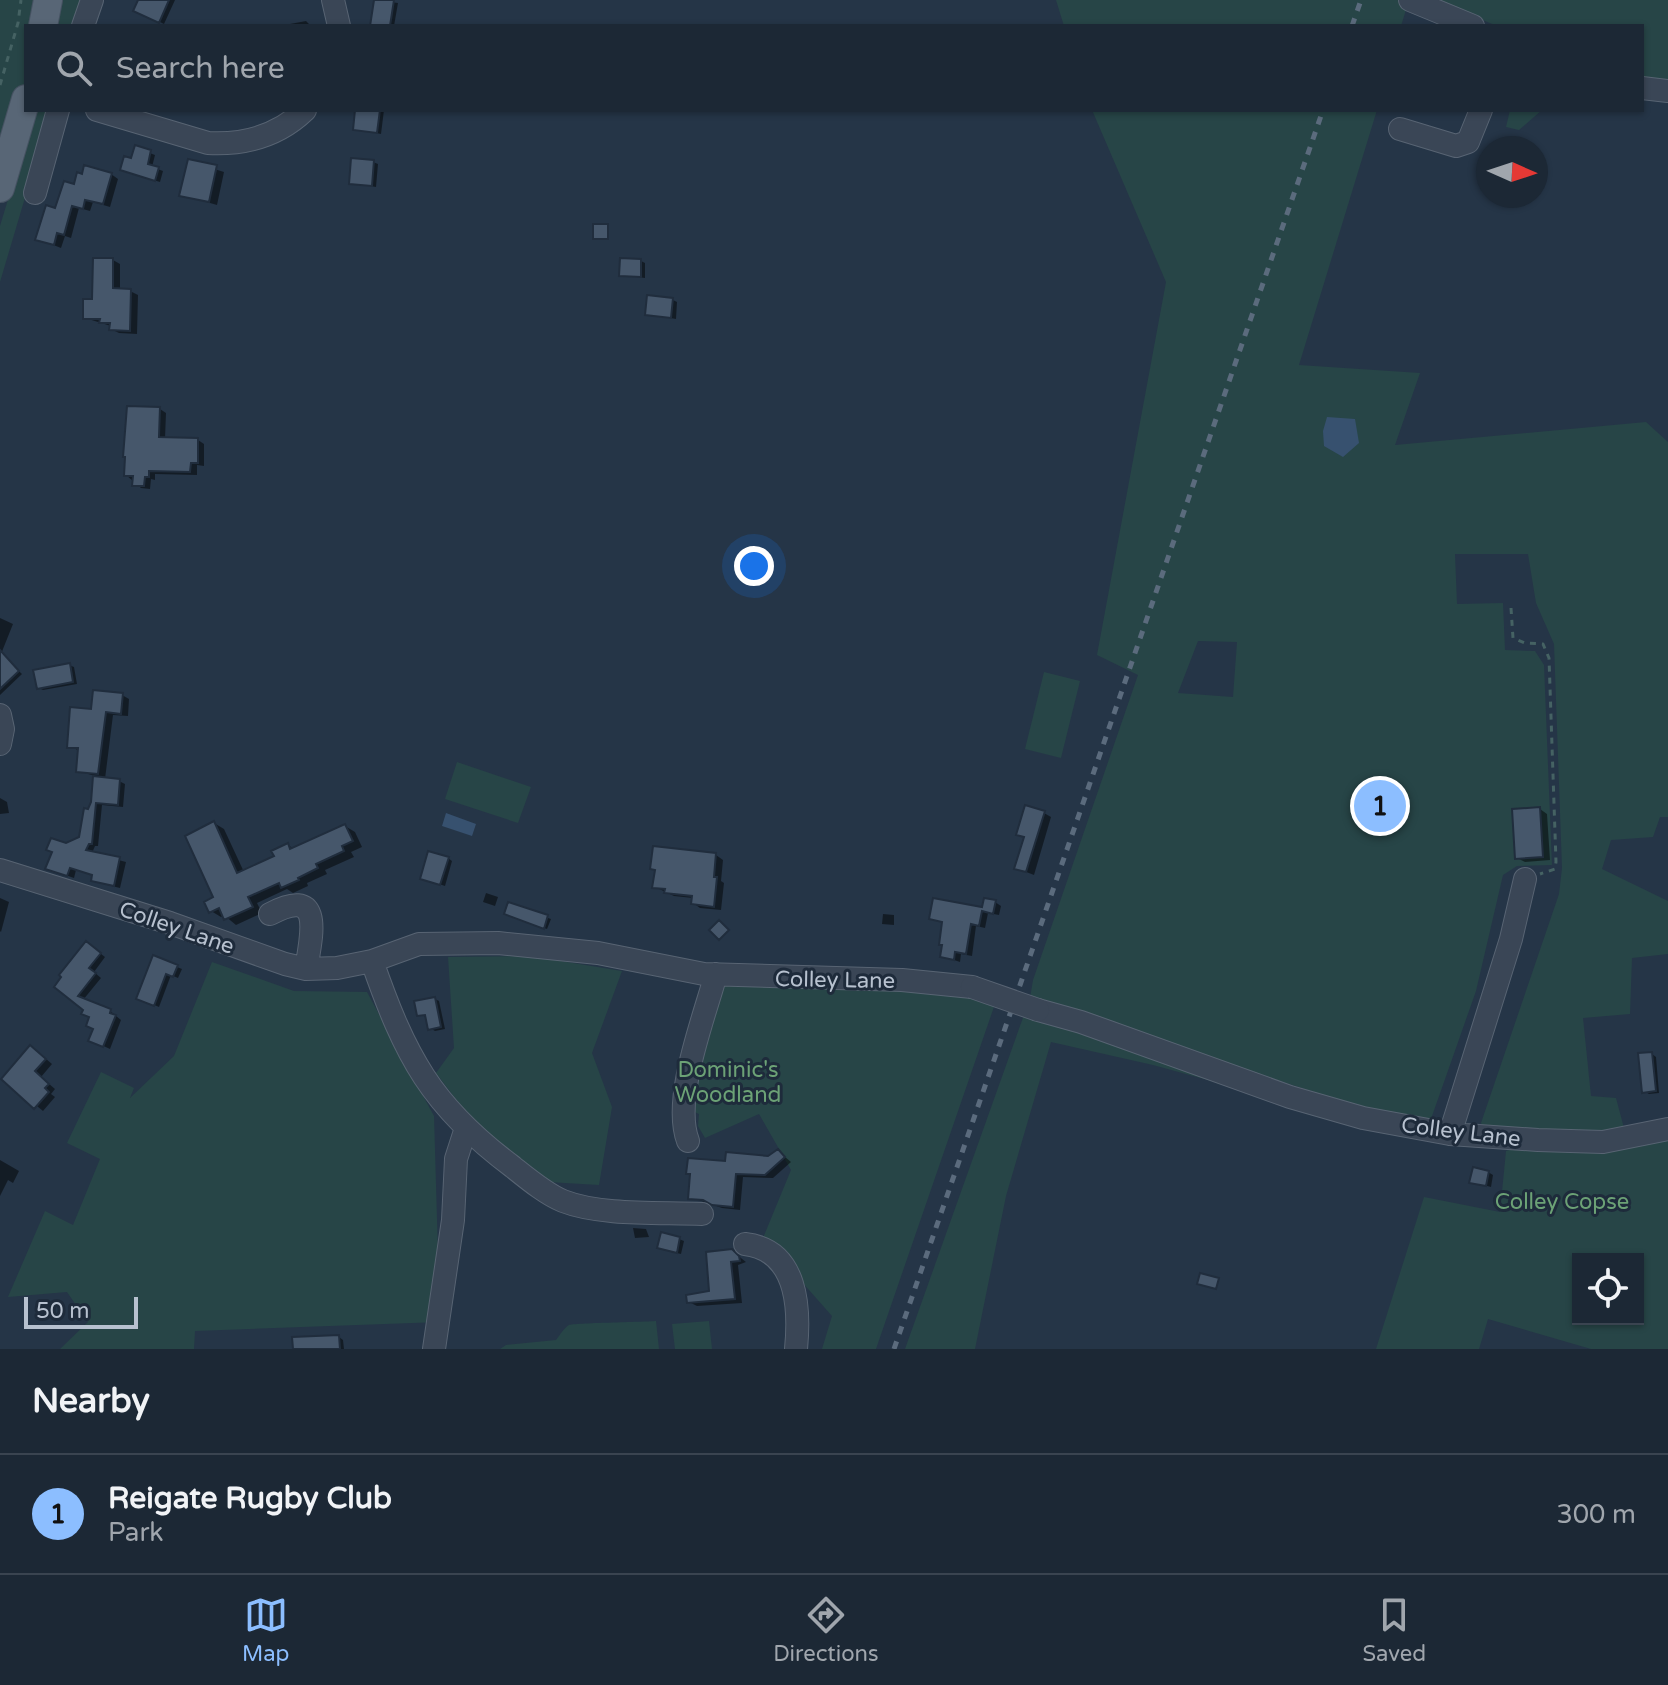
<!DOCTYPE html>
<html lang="en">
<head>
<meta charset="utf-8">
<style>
	body { margin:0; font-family:"Varela Round",sans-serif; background:#25303d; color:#f1f3f6 }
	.controls { position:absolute; right:24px; bottom:24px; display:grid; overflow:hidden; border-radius:0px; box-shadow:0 2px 6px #0004 }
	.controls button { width:72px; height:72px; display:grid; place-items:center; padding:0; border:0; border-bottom:2px solid #3a4450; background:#1c2835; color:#f1f3f6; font:40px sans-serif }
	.compass { position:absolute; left:1476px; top:136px; width:72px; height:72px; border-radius:50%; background:#1c2835; box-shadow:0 2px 6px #0004; rotate:93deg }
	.scale { position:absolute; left:24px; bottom:20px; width:114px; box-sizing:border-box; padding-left:8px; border:4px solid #b7c1cf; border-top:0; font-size:22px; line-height:28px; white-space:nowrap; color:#b7c1cf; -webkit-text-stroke:6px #1e2b3b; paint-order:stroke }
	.you { position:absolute; left:754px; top:566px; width:28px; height:28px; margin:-20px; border:6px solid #fff; border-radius:50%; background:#1a73e8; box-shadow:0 0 0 12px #1a73e833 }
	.badge { display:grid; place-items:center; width:52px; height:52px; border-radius:50%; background:#8cbeff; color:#111; font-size:26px; font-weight:700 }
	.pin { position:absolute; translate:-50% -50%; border:4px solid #fff; box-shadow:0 2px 8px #0006 }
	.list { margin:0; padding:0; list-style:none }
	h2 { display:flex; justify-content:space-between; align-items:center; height:104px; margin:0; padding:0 32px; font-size:34px }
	h2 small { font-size:26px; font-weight:400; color:#a0a6ad }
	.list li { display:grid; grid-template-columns:52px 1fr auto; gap:24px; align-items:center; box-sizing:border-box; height:120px; padding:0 32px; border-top:2px solid #3a4450 }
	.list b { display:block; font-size:30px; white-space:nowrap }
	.list p { margin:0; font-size:26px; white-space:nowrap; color:#a0a6ad }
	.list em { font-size:26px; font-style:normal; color:#a0a6ad }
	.icon { flex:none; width:44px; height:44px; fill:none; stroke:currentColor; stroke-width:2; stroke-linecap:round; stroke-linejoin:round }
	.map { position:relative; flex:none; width:1668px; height:1349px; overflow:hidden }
	.search { position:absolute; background:#1c2835; box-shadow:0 2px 6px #0004; left:24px; right:24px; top:24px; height:88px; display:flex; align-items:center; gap:20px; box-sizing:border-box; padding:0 28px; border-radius:0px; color:#a0a6ad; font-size:30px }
	.sheet { height:224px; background:#1c2835 }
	nav { display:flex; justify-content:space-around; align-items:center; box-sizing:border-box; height:112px; border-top:2px solid #3a4450; background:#1c2835; font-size:22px; color:#a0a6ad }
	nav a { display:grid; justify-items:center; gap:4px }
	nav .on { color:#8cbeff }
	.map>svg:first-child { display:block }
	.green { fill:#274547; fill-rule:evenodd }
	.water { fill:#37516f }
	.shadow { fill:#0007 }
	.building { fill:#46576b; stroke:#202d3d; stroke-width:2 }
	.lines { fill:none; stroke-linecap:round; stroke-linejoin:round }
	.minor-casing { stroke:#586473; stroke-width:24 }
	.major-casing { stroke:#465262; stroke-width:30 }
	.path { stroke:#456263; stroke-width:3; stroke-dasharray:6 6; stroke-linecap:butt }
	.minor { stroke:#3a4656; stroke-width:22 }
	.major { stroke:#586676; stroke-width:28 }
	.rail { stroke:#5b6b7d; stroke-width:5; stroke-dasharray:8 8; stroke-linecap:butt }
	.minor-bridge-casing { stroke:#586473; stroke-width:24; stroke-linecap:butt }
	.minor-bridge { stroke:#3a4656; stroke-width:22 }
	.labels { text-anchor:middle; stroke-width:6; stroke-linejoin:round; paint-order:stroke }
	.street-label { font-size:22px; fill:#b7c1cf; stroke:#1e2b3b }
	.park-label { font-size:22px; fill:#6ca276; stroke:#1e2b3b }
</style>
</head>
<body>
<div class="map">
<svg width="1668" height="1349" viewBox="0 0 1668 1349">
	<rect width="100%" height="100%" fill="#253547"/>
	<path class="green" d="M0 0H48L43 26H26V99L0 188Z
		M60 0H86L78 26H55Z
		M1056 0H1409L1401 26H1064Z
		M1435 0H1668V82L1642 78V26H1497Z
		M35 110H51L0 282V226Z
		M1092 110H1377L1299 365 1420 373 1395 445 1646 422 1668 442V817H1660L1653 837 1611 840 1602 869 1668 901V954L1632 958 1630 1014 1583 1018 1591 1096 1616 1098 1624 1128 1586 1134 1484 1131 1481 1123 1559 894 1562 868 1554 644 1536 603 1528 554H1455L1457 604 1503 603 1505 650 1535 651 1544 665 1552 865 1517 866 1503 875 1476 991 1431 1119 1363 1108 1234 1066 1226 1085 1153 1065 1051 1042 1006 1196 975 1349H905L1030 998 1033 980 1138 675 1097 655 1166 282ZM1198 641 1237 642 1233 697 1178 693Z
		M1510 110H1542L1519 130 1506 127Z
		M1044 672 1080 681 1061 758 1025 749Z
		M457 762 531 787 518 823 445 799Z
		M530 956 622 971 592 1053 612 1107 599 1185 531 1181 473 1122 436 1073 454 1048 448 957Z
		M212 962 294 991 367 992 434 1116 440 1322 195 1331 194 1349H60L88 1322 67 1292 8 1297 45 1211 73 1225 100 1159 67 1143 101 1072 134 1088 130 1098 174 1056Z
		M776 985 942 992 996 1001 876 1349H822L832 1316 763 1238 791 1170 759 1114 705 1138 698 1126 699 1114 688 1109 719 986Z
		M1668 1129V1349H1591L1488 1319 1479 1349H1376L1424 1197 1500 1212 1506 1151 1538 1140ZM1578 1259H1638V1319H1578Z
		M656 1321 659 1349H500L506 1345 556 1340C560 1335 564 1328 569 1325 573 1323 644 1322 656 1321Z
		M709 1321 712 1349H675L672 1324Z"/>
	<path class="water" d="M1327 417 1355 419 1359 443 1343 457 1324 446 1323 431Z
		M446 813 476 824 472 836 442 826Z"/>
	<path class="shadow" d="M140 0H175L164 24 136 10Z
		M376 0 398 3 394 26H372Z
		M306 21 311 26H290V24Z
		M357 110H384L381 134 355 129Z
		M136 148 155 155 152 167 163 171 160 182 126 172Z
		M189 161 224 172 217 205 182 195Z
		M373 162 378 164 376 187 351 183Z
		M111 174 118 179 110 207 93 202 90 211 79 208 71 238 65 236 61 248 38 239 75 186Z
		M113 260 120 264V290L130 291 138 295 137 334 119 333 111 329V326L85 318Z
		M641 261 645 263V278L621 275Z
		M673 300 677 302 676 319 647 314Z
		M160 409 166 413 165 439 198 440 204 444V466L197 465V475L155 474V480L151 479 150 489 141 488 126 475Z
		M0 618 13 624 1 654H0Z
		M6 659 22 674 0 695V665Z
		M69 665 74 667 77 684 43 690 39 688Z
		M122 695 129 699 128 716 113 715 105 779 119 781 125 784 123 807 102 805 98 846H95L92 853 126 862 120 888 99 883 93 880 94 876 76 870 74 878 48 869 66 845 81 838 93 802 95 776 78 771 80 751 69 746 93 711Z
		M0 798 7 802 9 813 0 814Z
		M1540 809 1547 814 1550 860 1525 862 1517 858Z
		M1044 813 1051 817 1034 875 1016 868 1025 838 1019 834Z
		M214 823 224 829 244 872 277 857 288 845 294 849 345 826 355 832 362 847 351 852 354 857 325 870 327 874 307 883 308 886 293 893 287 889 257 903 262 913 236 925 225 916 221 917 211 911 216 898Z
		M716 855 723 860 721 881 724 883 721 910 700 908 693 903V898L674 896 655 887Z
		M448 858 452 861 445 886 427 880Z
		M486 893 498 897 495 906 483 902Z
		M0 898 9 902 1 932 0 931Z
		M995 902 1001 906 999 915 988 913 985 928 976 926 972 956 961 954 960 962 942 956 944 923 931 918 984 910Z
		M509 905 551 919 547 929 510 915Z
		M883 914 894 915V925L882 924Z
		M92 947 105 957 94 972 101 978 83 1000 110 1011 121 1020 110 1049 97 1043 91 1018 85 1010 56 986Z
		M154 958 182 969 178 978 171 975 159 1007 143 1000Z
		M435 999 439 1001 445 1029 435 1031 430 1028 428 1017 419 1015Z
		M38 1052 52 1064 41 1077 55 1089 51 1094 55 1097 43 1111 4 1079Z
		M1652 1054 1656 1057 1659 1093 1649 1094 1644 1091Z
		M778 1151 791 1162 773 1178 743 1177 740 1210 722 1208 690 1197 692 1175 727 1163 769 1158Z
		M0 1160 19 1171 13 1183 8 1180 0 1196Z
		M1488 1172 1493 1175 1491 1187 1472 1182Z
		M633 1228 646 1229 649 1237 635 1238Z
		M679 1239 684 1241 681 1254 664 1250Z
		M732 1251 746 1262 738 1265 742 1303 697 1306 689 1302 711 1292Z
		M339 1337 343 1340 344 1349H295Z"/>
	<path class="building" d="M138 0H169L159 23 133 11Z
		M374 0H394L390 26H370Z
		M355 110H380L377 133 353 130Z
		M135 145 151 150 148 164 159 167 155 181 120 170 124 156 131 158Z
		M351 158 374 160 372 186 349 184Z
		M188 159 217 165 209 202 179 196Z
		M84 165 112 173 103 204 85 200 83 209 72 206 64 235 57 233 54 245 35 240 46 205 55 208 64 181 74 184 77 172 82 174Z
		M593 224H608V239H593Z
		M93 258H113V288L131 289 130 331 109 330 110 323H99L100 319H83V299H92Z
		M620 258 641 259V277L619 276Z
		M647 295 673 298 671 318 645 315Z
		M127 406 160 407 159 437 198 438V463H191L190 472 149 471V477H145L144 486H132L133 476H124L125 457H123Z
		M0 650 19 671 0 689Z
		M70 663 73 682 37 689 33 670Z
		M93 690 123 693 121 714 106 712 98 774 76 772 78 748H67L70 707 91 709Z
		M93 776 120 779 118 805 96 803 92 844H89L86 850 120 857 114 886 91 881 92 875 70 868 67 876 45 869 52 852 46 850 51 838 66 843 79 837 84 808 88 809 91 802Z
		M1025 805 1045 811 1026 872 1014 869 1024 837 1016 835Z
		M1540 807 1543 857 1515 859 1512 809Z
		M214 821 237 873 274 856 271 851 288 843 290 849 345 824 353 841 342 846 344 851 316 864 318 868 298 878 299 880 281 888 279 883 248 897 253 907 224 920 219 908 209 913 204 902 213 897 185 836Z
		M653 846 716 853 714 877H717L714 907 691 904 692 896 664 893 665 889 652 888 655 870 650 869Z
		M428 851 449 857 440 885 420 879Z
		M933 898 982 907 984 898 996 900 993 914 982 911 979 926 971 924 966 954 955 952 954 960 940 957 942 945H939L942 922 929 919Z
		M508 902 548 915 544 929 504 914Z
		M719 920 729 930 719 940 709 930Z
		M86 941 101 953 89 968 96 973 78 996 111 1009 110 1013 116 1015 103 1047 88 1041 93 1029 86 1026 89 1017 81 1014 83 1010 54 987 61 977 59 975Z
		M153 955 178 965 173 977 166 974 154 1006 136 999Z
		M435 997 441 1027 428 1030 425 1015 417 1016 414 1001Z
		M30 1045 46 1059 35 1071 49 1084 45 1088 49 1092 34 1109 1 1079Z
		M1652 1052 1656 1091 1642 1093 1638 1053Z
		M778 1149 785 1157 765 1175 736 1174 733 1207 712 1205 703 1200 688 1199 690 1174H686L688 1158 725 1161 726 1152 768 1156Z
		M1473 1167 1489 1171 1486 1186 1469 1183Z
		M661 1232 680 1237 677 1253 657 1248Z
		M732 1249 739 1256 740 1261 731 1262 735 1299 687 1303 686 1295 709 1291 706 1252Z
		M1200 1273 1219 1278 1216 1289 1197 1284Z
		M339 1335 340 1349H293L292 1337Z"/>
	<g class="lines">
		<g class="minor-casing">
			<path id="minor" d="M333 0 339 26
				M1410 0 1473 26
				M83 26 92 0
				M1642 88 1668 91
				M97 110 208 143C245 145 278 136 305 110
				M1400 129 1456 146 1468 142 1481 110
				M35 193 58 110
				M0 715 3 729 0 744
				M0 870 170 923 285 964 306 969 337 968 372 961 419 944 498 943 598 953 704 974 902 980 972 987
				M270 914C324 885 312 934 306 969
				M372 961C405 1056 431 1106 513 1167 528 1179 546 1194 563 1201 601 1216 662 1212 702 1214
				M1038 1010 1081 1022 1290 1097 1363 1118 1450 1134 1538 1140 1603 1142 1668 1129
				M1450 1134 1511 939 1525 879
				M688 1141C672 1099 704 1018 716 974
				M745 1244C798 1250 800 1308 796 1349
				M434 1349 453 1220 456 1159 466 1128"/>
		</g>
		<g class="major-casing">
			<path id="major" d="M43 26 48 0
				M0 188 26 99"/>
		</g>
		<path class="path" d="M0 85 18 23 21 0
			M1511 608 1513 638 1525 643 1543 644 1549 658 1556 862 1555 869 1540 874"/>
		<use href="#minor" class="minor"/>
		<use href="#major" class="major"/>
		<path class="rail" d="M1352 26 1361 0
			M894 1349 1323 110"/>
		<g class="minor-bridge-casing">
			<path id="minor-bridge" d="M972 987 1038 1010"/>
		</g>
		<use href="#minor-bridge" class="minor-bridge"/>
	</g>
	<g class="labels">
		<g class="street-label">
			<text transform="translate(177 927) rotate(19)" y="8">Colley Lane</text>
			<text transform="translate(835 979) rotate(1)" y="8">Colley Lane</text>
			<text transform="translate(1461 1131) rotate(7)" y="8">Colley Lane</text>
		</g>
		<g class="park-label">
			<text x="728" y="1077">Dominic's<tspan x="728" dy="25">Woodland</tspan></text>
			<text x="1562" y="1209">Colley Copse</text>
		</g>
	</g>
</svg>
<div class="controls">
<button><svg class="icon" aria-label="locate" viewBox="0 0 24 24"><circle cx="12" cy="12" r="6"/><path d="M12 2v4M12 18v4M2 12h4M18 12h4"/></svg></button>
</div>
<svg class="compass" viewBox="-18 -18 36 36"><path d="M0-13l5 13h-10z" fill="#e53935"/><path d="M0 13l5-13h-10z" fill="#a0a6ad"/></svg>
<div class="scale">50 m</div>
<div class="you"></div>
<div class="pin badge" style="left:1380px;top:806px">1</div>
<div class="search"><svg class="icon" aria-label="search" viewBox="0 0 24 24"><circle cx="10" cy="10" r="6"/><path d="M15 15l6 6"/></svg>Search here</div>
</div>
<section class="sheet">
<h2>Nearby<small></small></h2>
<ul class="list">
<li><span class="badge">1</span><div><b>Reigate Rugby Club</b><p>Park</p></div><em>300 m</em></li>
</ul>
</section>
<nav>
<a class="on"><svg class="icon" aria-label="map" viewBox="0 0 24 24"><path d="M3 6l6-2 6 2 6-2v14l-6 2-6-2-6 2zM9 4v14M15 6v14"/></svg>Map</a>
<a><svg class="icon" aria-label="directions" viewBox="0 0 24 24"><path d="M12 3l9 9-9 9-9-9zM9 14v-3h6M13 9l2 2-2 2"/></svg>Directions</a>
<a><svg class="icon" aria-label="saved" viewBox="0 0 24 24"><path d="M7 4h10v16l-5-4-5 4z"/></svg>Saved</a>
</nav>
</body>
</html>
